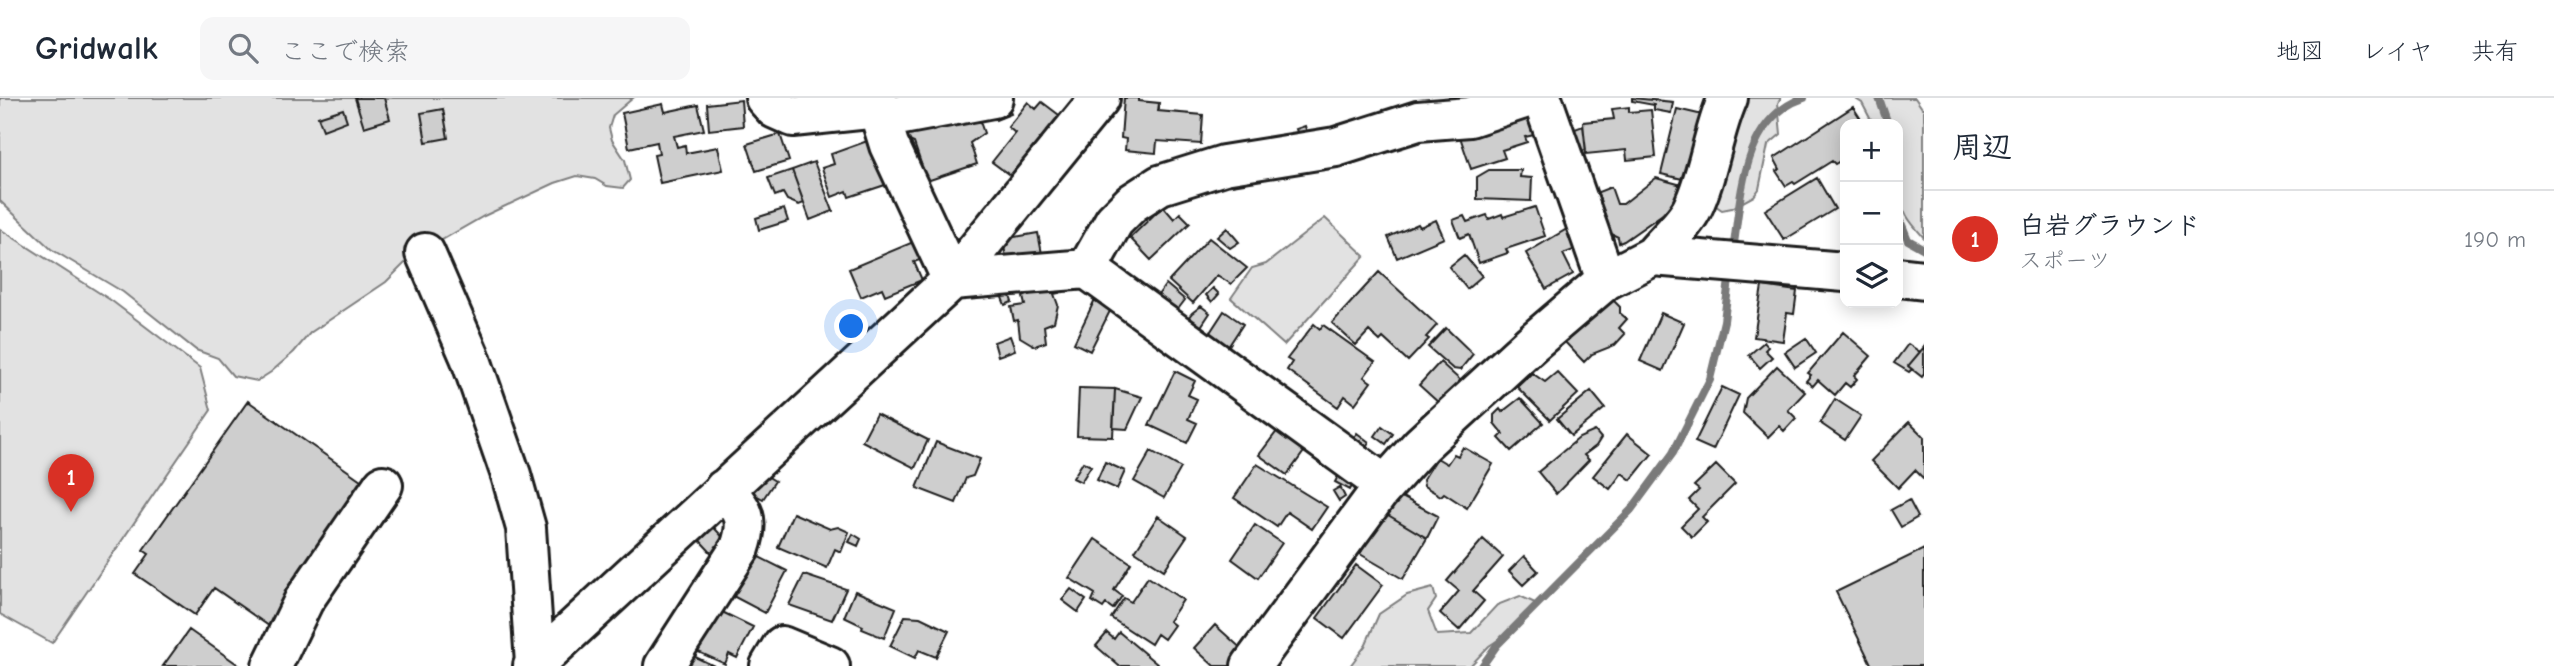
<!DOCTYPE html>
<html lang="ja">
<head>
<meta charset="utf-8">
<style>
	body { margin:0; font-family:"Comic Neue","Klee One",sans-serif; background:#f6f6f7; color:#1f2937 }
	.controls { position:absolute; right:21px; top:21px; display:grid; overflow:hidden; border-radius:14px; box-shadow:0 4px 18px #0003 }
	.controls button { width:63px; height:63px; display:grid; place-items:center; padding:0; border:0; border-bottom:2px solid #e0e1e3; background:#fff; color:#1f2937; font:35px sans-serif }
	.you { position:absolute; left:852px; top:229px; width:24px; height:24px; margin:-18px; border:5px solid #fff; border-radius:50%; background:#1a73e8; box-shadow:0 0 0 10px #1a73e833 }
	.badge { display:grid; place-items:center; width:46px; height:46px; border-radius:50%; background:#d93025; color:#fff; font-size:23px; font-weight:700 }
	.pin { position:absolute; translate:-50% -58px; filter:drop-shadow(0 2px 4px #0008) }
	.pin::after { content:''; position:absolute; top:37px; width:24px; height:21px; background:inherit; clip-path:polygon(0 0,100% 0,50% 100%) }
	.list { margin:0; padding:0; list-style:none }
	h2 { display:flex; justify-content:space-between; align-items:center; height:91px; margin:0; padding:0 28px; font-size:30px }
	h2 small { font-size:23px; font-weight:400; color:#747a83 }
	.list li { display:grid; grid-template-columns:46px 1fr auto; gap:21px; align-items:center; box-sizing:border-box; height:98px; padding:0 28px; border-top:2px solid #e0e1e3 }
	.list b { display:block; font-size:26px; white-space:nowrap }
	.list p { margin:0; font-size:23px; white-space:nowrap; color:#747a83 }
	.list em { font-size:23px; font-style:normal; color:#747a83 }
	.icon { flex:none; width:38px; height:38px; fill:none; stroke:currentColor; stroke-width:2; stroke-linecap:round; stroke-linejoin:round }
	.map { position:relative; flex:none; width:1924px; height:568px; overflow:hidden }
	header { display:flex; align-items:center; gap:42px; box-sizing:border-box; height:98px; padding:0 35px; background:#fff; border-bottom:2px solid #e0e1e3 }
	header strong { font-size:33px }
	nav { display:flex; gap:38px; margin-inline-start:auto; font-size:24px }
	.search { width:490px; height:63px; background:#f6f6f7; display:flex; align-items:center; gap:18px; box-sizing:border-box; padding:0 24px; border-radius:14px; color:#747a83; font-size:26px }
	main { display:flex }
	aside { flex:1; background:#fff }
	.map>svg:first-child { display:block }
	.green { fill:#e2e2e2; stroke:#7f7f7f; stroke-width:2 }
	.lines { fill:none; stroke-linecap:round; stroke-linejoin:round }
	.stream { stroke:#7a7a7a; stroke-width:8 }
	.building { fill:#cecece; stroke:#1c1c1c; stroke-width:2 }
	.minor-casing { stroke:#1c1c1c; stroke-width:44 }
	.minor { stroke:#fff; stroke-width:38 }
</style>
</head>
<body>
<header>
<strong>Gridwalk</strong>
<div class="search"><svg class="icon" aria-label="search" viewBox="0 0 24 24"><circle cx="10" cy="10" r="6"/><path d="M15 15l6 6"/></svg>ここで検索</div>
<nav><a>地図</a><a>レイヤ</a><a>共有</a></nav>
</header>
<main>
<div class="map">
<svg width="1924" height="568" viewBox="0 0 1924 568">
	<rect width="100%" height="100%" fill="#fff"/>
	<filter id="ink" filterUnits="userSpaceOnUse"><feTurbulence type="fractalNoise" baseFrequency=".0143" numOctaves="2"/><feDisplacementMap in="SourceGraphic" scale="14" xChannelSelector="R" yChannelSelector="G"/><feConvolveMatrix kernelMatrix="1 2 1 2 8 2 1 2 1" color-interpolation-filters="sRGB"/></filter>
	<g filter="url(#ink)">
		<path class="green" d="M0 0H633L613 17 609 30 612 42 625 62 630 82 623 90 607 88 595 81 577 78 555 85 484 118 409 161 386 184 310 235 294 254 271 274 257 283 233 278 218 260 196 252 123 194 51 151 0 103Z
			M1741 0H1781L1778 5 1781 36 1768 47 1759 91 1754 98 1732 110 1722 112 1706 101Z
			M1854 0H1915L1922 10H1924V140C1918 132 1908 123 1905 114L1898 112V26H1873L1862 5Z
			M1325 120 1365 158 1284 247 1231 200 1252 170 1266 166Z
			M0 131 112 203 200 270 211 312 52 545 0 516Z
			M1433 490 1436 501 1428 513 1437 537 1471 535 1497 507 1520 498 1535 505 1518 529 1489 548 1470 568H1350L1365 548 1379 516 1407 497Z"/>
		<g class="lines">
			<path class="stream" d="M1879 0 1888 26
				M1898 117 1908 142 1924 151
				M1733 153C1741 100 1742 20 1804 0
				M1482 568 1497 547 1631 412 1673 355 1710 281 1724 223 1730 173"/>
		</g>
		<path class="building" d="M355 0H384L390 21 364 29Z
			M1124 0H1139V3L1159 5 1158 13 1203 17 1201 46 1157 43 1156 55 1125 52 1126 41 1121 40Z
			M1632 0 1673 4 1671 15 1654 12V7L1632 3Z
			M741 2 743 28 709 32 707 6Z
			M1028 4 1036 11 1042 4 1063 20 1015 81 992 64 1015 35 1008 29Z
			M663 6 665 14 698 7 704 32 674 38 677 49 685 47 686 55 718 49 723 72 660 85 654 57 659 56 657 44 629 50 622 15Z
			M1008 8 1011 16 996 22 993 13Z
			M1629 9V14L1651 12 1656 59 1627 62 1626 52 1586 56 1583 24 1614 21 1612 11Z
			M1853 9 1864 26H1845V60L1835 66 1832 63 1795 86 1793 84 1786 88 1776 73 1780 71 1774 60Z
			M343 11 347 23 323 32 318 19Z
			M443 11 448 40 426 44 421 15Z
			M1677 11 1707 18 1691 83 1661 76Z
			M1526 14 1534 37 1525 39 1527 44 1502 52 1505 60 1471 71 1459 36Z
			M978 18 984 35 970 45 977 66 927 83 914 45 909 43 906 32 931 25 933 33Z
			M1305 28 1308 39 1300 42 1296 31Z
			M1583 28 1586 52 1578 53 1572 32Z
			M780 36 789 63 756 73 747 46Z
			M870 42 885 87 849 99 847 93 832 99 822 70 834 66 831 56Z
			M814 64 833 113 810 122 792 72Z
			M792 72 804 105 799 107 787 102 783 95 775 98 768 80Z
			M1489 72H1521L1520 79 1532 80 1531 103 1477 101V79Z
			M1656 80 1689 89 1684 101 1624 143 1619 145 1618 139 1612 136 1607 138 1593 96 1611 89 1617 106H1623Z
			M1817 80 1835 111 1784 142 1765 112Z
			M1163 108 1174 121 1180 115 1190 125 1151 162 1130 140Z
			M1535 109 1545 138 1506 151 1508 155 1479 165 1469 136 1460 140 1453 122 1464 118 1467 124 1487 117 1489 121 1502 116 1503 119Z
			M784 111 788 123 759 132 756 120Z
			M1436 122 1444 140 1397 160 1388 139 1418 126 1420 129Z
			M1227 130 1239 144 1230 150 1217 139Z
			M1567 131 1576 151 1563 156 1573 176 1546 191 1526 155Z
			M1038 135 1043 161 1007 167 1003 141Z
			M1209 140 1247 170 1231 186 1217 177 1193 205 1169 183Z
			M918 142 925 160 914 164 922 182 885 197 882 190 861 199 849 171Z
			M1464 157 1482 178 1467 191 1449 169Z
			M1379 174 1437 227 1426 239 1429 241 1408 263 1383 240 1380 243 1369 233 1356 247 1332 225Z
			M1057 185 1059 195 1054 196 1058 207 1054 224 1044 228 1046 244 1035 248 1020 239 1018 222 1014 223 1011 209 1025 207 1023 199 1033 195V189Z
			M1166 186 1185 202 1172 219 1156 200Z
			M1762 188 1797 193 1794 216 1787 215 1783 243 1754 239Z
			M1007 189 1012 204 1005 207 999 192Z
			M1213 190 1219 196 1212 204 1206 197Z
			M1098 195 1115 203 1090 253 1074 245Z
			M1608 197 1620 209V215L1627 221 1619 230 1625 236 1615 247 1592 256 1584 264 1562 241Z
			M1201 208 1210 215 1194 239 1181 229 1192 215Z
			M1224 213 1243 226 1226 252 1207 239Z
			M1661 215 1684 225 1663 273 1640 263Z
			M1314 226 1320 231 1323 227 1375 264 1364 279 1371 284 1355 306 1345 298 1338 309 1287 272 1292 264 1287 261Z
			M1446 230 1473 256 1460 272 1453 271 1428 249Z
			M1843 234 1871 258 1854 278 1857 281 1850 289 1845 285 1835 297 1818 282 1813 288 1806 283 1811 277 1808 275Z
			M1010 238 1015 252 998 258 994 244Z
			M1806 240 1816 255 1795 269 1785 254Z
			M1764 244 1768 249 1765 252 1772 259 1760 270 1749 257Z
			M1908 246 1920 254 1908 268 1912 271 1909 274 1894 265Z
			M1924 249V276L1922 279 1908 268Z
			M1440 264 1461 283 1440 306 1419 287Z
			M1777 268 1805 294 1788 312 1796 320 1784 333 1779 328 1768 339 1743 315 1746 300Z
			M1175 273 1195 283 1188 297 1197 301 1188 321 1197 325 1187 345 1149 327Z
			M1557 274 1578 296 1550 322 1517 289 1532 275 1545 284Z
			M1722 289 1739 297 1713 352 1695 344Z
			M1079 290 1115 291 1113 339 1077 338Z
			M1115 291 1142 299 1127 331 1113 330Z
			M1591 293 1605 310 1571 338 1557 321Z
			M1520 300 1543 325 1511 353 1499 340 1503 336 1494 325V317L1500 311 1502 314Z
			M1835 301 1861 318 1845 342 1820 325Z
			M248 303 368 387 269 528 214 490 195 517 135 476 149 456 143 452Z
			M876 316 928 342 915 370 862 343Z
			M1284 324 1311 344 1287 377 1259 357Z
			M1909 324 1924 339V381L1915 372 1898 390 1871 363Z
			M1382 328 1393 336 1386 346 1375 338Z
			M1595 333 1601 340 1596 348 1584 357 1589 362 1556 396 1538 374 1579 340Z
			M1357 335 1369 344 1363 353 1350 345Z
			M1627 336 1652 356 1631 382 1622 375 1610 391 1593 378Z
			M936 344 980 361 973 378 966 380 956 405 917 390Z
			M1463 349 1493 366 1467 410 1444 395 1441 398 1424 388 1423 382 1437 360 1447 366 1454 356 1458 358Z
			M1151 353 1181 370 1164 400 1134 383Z
			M1083 364 1091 368 1081 384 1073 380Z
			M1105 364 1125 373 1117 391 1097 382Z
			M1257 366 1327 409 1312 431 1287 414 1277 429 1234 400Z
			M1716 367 1735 386 1702 419 1707 424 1692 439 1681 428 1698 411 1689 402 1699 392 1694 388Z
			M757 372 775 383 763 401 745 391Z
			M1339 376 1354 384 1350 392 1335 384Z
			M1340 389 1345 399 1339 403 1333 393Z
			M1400 398 1438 418 1427 440 1388 417Z
			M1909 402 1918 419 1901 429 1891 412Z
			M1383 414 1427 440 1403 481 1360 456Z
			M793 415 830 431 838 429 849 434 841 454 835 451 827 470 778 449Z
			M1158 418 1187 438 1164 472 1135 453Z
			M706 421 731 448 717 461 692 434Z
			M1255 427 1282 445 1258 480 1232 461Z
			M853 436 861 441 858 448 849 444Z
			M1095 441 1131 465 1114 492 1122 498 1113 511 1106 506 1103 510 1092 503 1095 496 1069 480Z
			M1483 441 1503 459 1473 493 1484 503 1459 532 1440 515 1459 493 1447 483Z
			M1924 451V568H1872L1836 494Z
			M751 455 787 473 765 515 729 496Z
			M1524 458 1538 473 1523 487 1509 473Z
			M1356 467 1383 487 1344 540 1317 520Z
			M804 477 846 491 832 522 789 507Z
			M1148 479 1183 502 1169 523 1174 527 1164 541 1157 536 1151 546 1111 520 1124 500 1131 504Z
			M1071 491 1086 502 1078 514 1062 502Z
			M855 493 896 510 884 540 862 531 863 528 844 519Z
			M714 510 753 529 737 560 729 556 725 566 694 552Z
			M905 518 920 519 949 533 936 559 919 552 915 560 890 548Z
			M1215 527 1244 553 1231 568H1214L1194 550Z
			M189 532 240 568H163Z
			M1119 534 1157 566 1156 568H1119L1096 548 1107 535 1114 541Z
			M689 556 714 568H683Z"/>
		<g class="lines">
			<g class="minor-casing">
				<path id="minor" d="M765 0 775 11 793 19 878 10
					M877 0 881 21 889 47 952 182 1087 171 1385 387
					M1542 0 1606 182
					M881 21 993 0
					M425 155 470 259 511 377 526 430 535 566
					M1653 158C1665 143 1684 127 1692 111 1709 76 1712 36 1728 0
					M1087 171 1114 123 1132 105 1160 87 1224 67 1336 49 1418 23 1470 19 1527 0
					M1898 179 1924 182
					M272 568 304 502 383 387
					M533 568 952 182 1100 0
					M664 568 740 450C750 421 744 412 724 391
					M770 568 782 548 830 568
					M1251 568 1379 394 1421 347 1532 245 1606 182 1653 158 1845 174"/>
			</g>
			<use href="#minor" class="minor"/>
		</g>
	</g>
</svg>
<div class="controls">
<button>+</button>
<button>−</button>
<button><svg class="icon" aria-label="layers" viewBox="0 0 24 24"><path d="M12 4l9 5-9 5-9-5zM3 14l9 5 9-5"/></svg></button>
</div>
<div class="you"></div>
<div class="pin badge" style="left:71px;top:414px">1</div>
</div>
<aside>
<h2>周辺<small></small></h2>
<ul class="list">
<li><span class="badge">1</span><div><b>白岩グラウンド</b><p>スポーツ</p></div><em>190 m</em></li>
</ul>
</aside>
</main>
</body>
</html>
